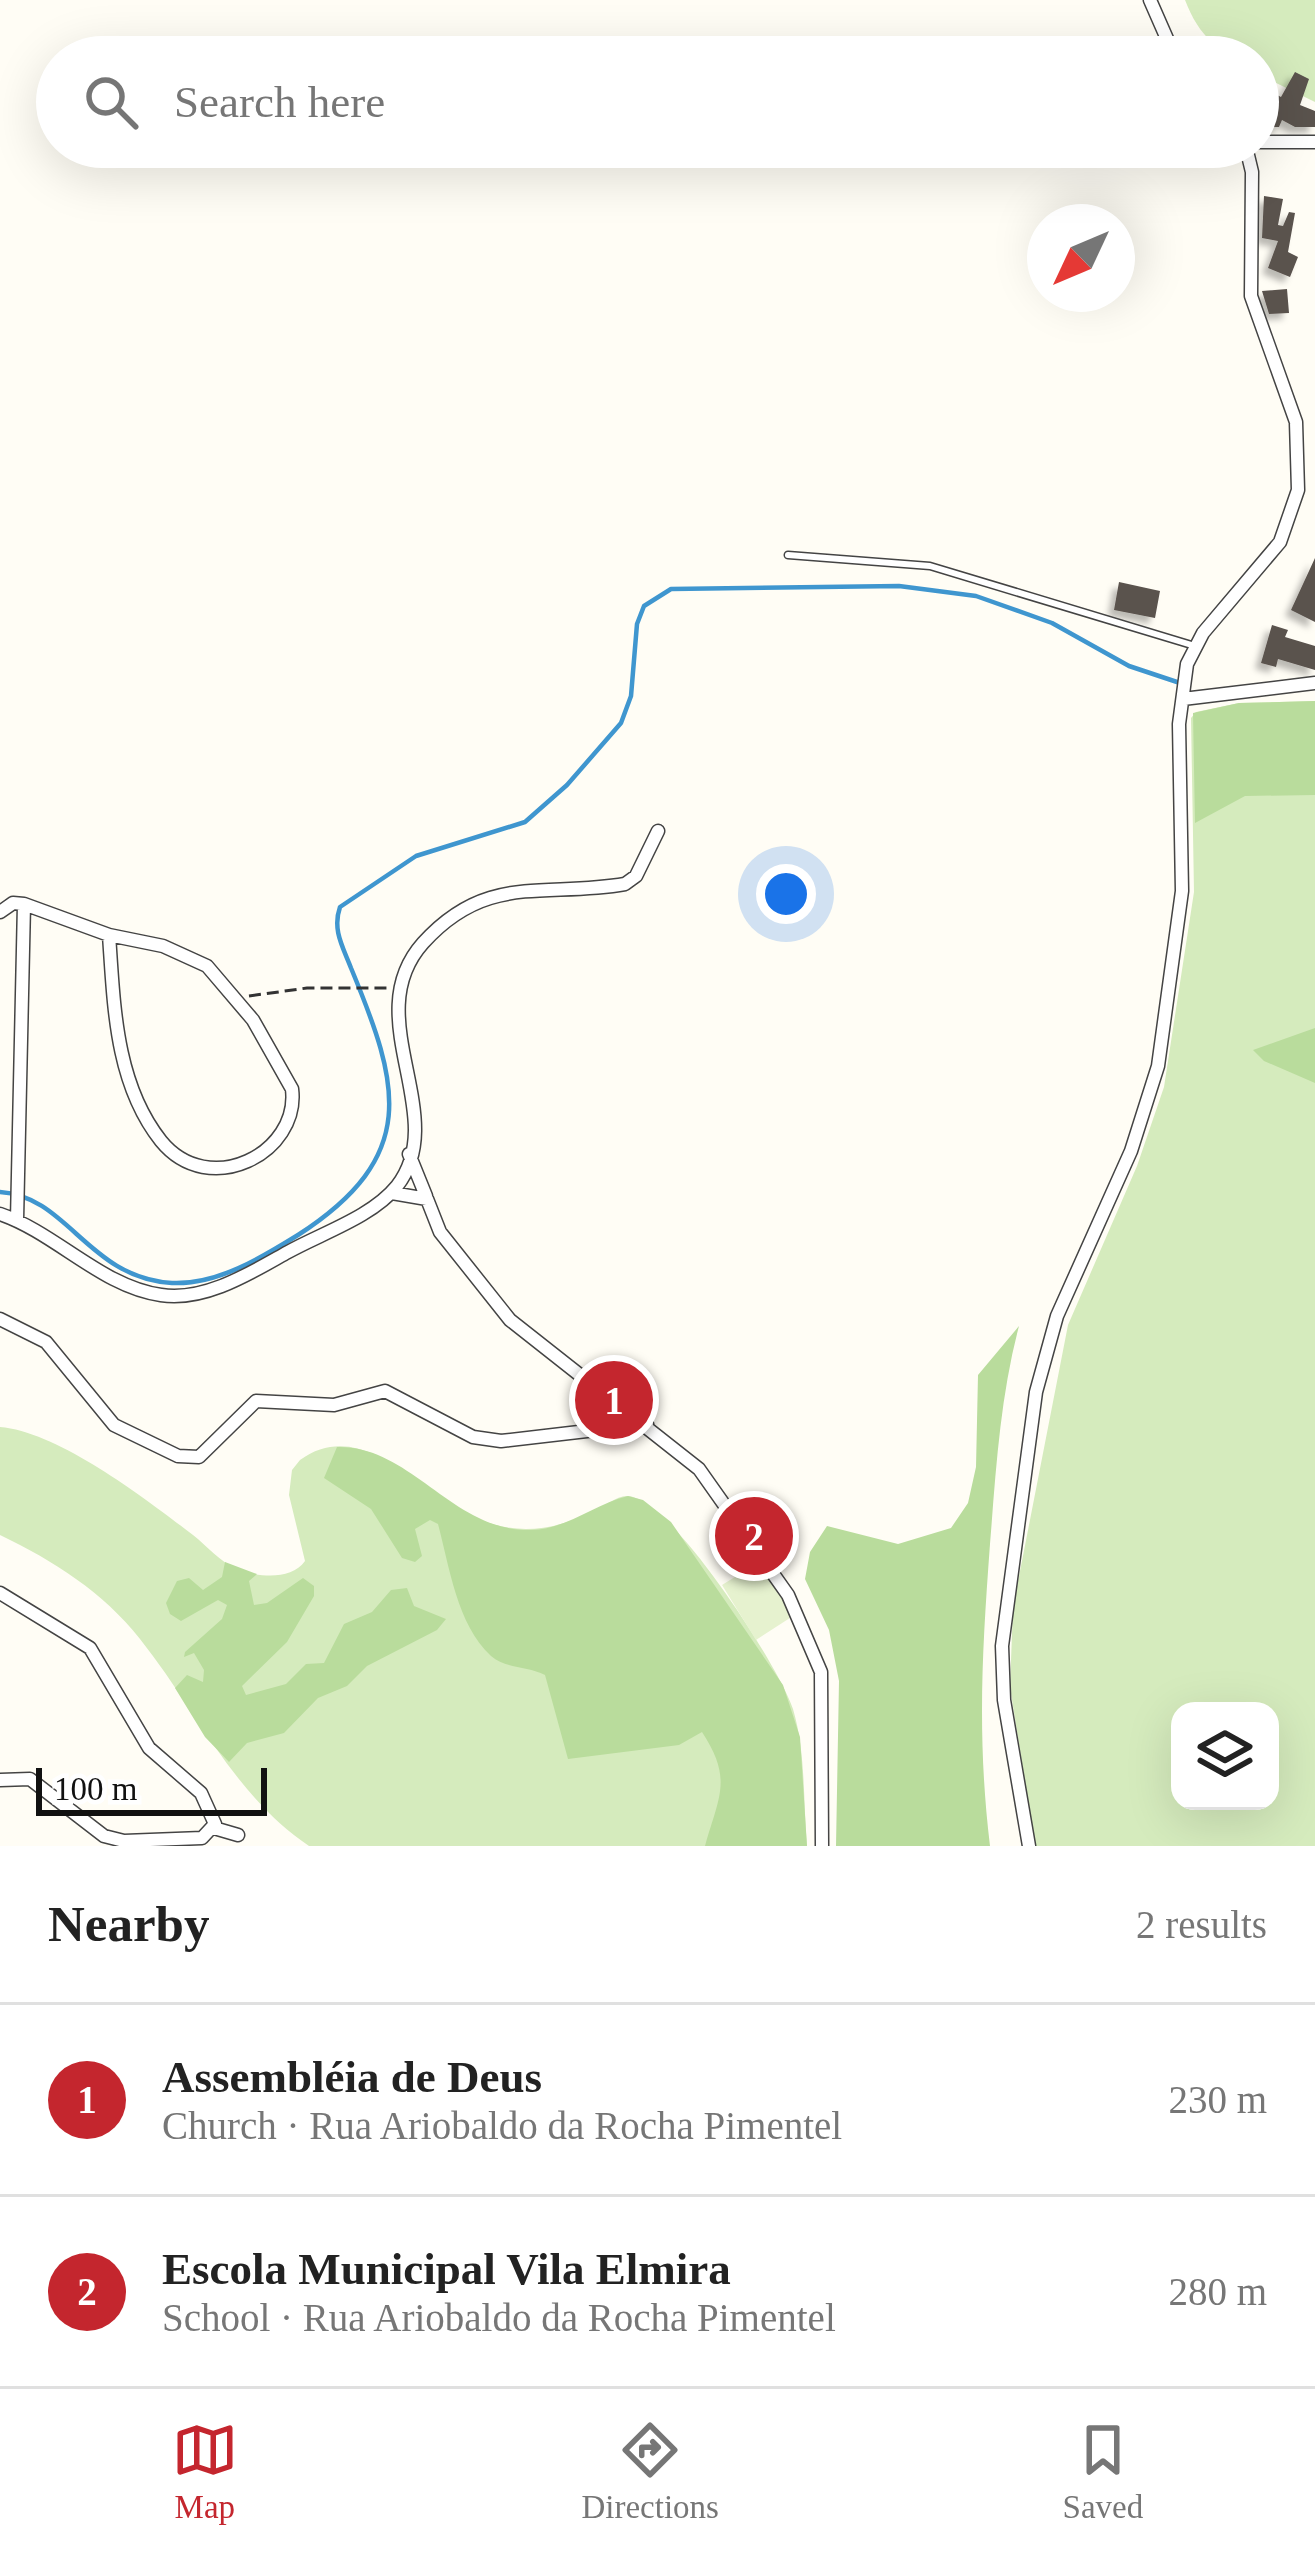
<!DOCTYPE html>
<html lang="en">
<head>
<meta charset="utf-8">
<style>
	body { margin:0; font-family:"Times New Roman",serif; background:#f6f6f6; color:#222 }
	.controls { position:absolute; right:36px; bottom:36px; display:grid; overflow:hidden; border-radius:24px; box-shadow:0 12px 48px #0002 }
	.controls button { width:108px; height:108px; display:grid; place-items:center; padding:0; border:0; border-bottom:3px solid #e0e0e0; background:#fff; color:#222; font:60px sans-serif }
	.compass { position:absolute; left:1027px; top:204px; width:108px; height:108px; border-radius:50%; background:#fff; box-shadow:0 12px 48px #0002; rotate:226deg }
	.scale { position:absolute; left:36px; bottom:30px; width:231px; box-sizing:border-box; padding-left:12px; border:6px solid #111; border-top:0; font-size:33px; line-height:42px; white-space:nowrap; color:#111; -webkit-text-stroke:9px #fff; paint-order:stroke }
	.you { position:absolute; left:786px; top:894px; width:42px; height:42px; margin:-30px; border:9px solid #fff; border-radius:50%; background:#1a73e8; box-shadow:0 0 0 18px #1a73e833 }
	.badge { display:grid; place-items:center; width:78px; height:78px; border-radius:50%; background:#c4262e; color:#fff; font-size:39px; font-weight:700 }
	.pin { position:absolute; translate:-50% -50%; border:6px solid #fff; box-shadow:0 3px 12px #0006 }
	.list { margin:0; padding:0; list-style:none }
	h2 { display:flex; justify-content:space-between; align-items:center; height:156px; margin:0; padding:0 48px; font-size:51px }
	h2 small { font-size:39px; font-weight:400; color:#767676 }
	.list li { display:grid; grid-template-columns:78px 1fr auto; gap:36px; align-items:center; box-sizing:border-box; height:192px; padding:0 48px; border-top:3px solid #e0e0e0 }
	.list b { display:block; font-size:45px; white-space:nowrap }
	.list p { margin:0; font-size:39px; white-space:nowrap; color:#767676 }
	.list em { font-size:39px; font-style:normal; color:#767676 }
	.icon { flex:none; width:66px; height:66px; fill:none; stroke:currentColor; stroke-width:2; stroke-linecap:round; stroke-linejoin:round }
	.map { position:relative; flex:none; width:1315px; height:1846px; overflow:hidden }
	.search { position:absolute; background:#fff; box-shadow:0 12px 48px #0002; left:36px; right:36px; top:36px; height:132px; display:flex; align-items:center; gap:30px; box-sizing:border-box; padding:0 42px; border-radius:66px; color:#767676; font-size:45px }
	.sheet { height:540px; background:#fff }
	nav { display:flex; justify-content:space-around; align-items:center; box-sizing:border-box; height:168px; border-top:3px solid #e0e0e0; background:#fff; font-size:33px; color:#767676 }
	nav a { display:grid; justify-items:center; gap:6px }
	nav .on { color:#c4262e }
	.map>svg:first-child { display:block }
	.green { fill:#d5ebbd; fill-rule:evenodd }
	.forest { fill:#b9dc9c }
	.pitch { fill:#e6f2cf }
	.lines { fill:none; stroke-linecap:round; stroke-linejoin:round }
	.stream { stroke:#3f96cf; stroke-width:4.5 }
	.building { fill:#5a524d; filter:url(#shadow) }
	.lane-casing { stroke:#444; stroke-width:9 }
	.street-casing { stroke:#444; stroke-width:15 }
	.path { stroke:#333; stroke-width:3; stroke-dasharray:12 6; stroke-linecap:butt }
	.lane { stroke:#fff; stroke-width:6 }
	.street { stroke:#fff; stroke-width:12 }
</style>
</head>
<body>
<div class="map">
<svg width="1315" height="1846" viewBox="0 0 1315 1846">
	<defs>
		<filter id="shadow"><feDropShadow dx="-6" dy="6" stdDeviation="3" flood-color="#0004"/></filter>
	</defs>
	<rect width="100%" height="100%" fill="#fffdf5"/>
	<path class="green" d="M1185 0H1315V102L1258 74V57C1219 57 1199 36 1185 0Z
		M1315 701V1846H1035L1010 1687 1013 1607 1068 1325 1137 1166 1164 1087 1194 892 1191 718 1196 712 1239 703ZM1180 1711H1270V1801H1180Z
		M0 1427C59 1432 146 1499 193 1535 207 1546 220 1562 237 1569 257 1577 291 1581 305 1561L289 1495 292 1470 300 1460C363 1414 425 1496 479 1519 518 1536 556 1530 594 1511 604 1507 616 1496 627 1496 670 1496 780 1668 793 1709 806 1753 803 1801 807 1846H309C234 1796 195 1708 140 1639 103 1592 54 1561 0 1535Z"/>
	<path class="forest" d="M1315 701V795L1245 796 1195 823 1193 713 1239 703Z
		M1315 1028V1083L1264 1061 1253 1050Z
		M1019 1326C1000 1398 996 1470 990 1544 982 1652 977 1738 990 1846H836L839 1681 829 1630 805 1579 810 1552 827 1526 898 1544 951 1528 968 1503 976 1467 978 1375Z
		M337 1447C411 1445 453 1532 531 1530 568 1529 594 1504 628 1496L643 1500 671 1522 783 1685 800 1737 807 1846H705C719 1796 733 1779 702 1732L679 1745 568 1759 545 1675C528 1666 506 1669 491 1656 457 1625 449 1565 438 1524L430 1520 415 1529 422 1556 415 1562 402 1558 371 1509 324 1478Z
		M225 1562 257 1574 249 1581 254 1605 267 1603 303 1578 314 1586V1596L287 1642 242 1686 246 1695 286 1684 306 1664 324 1663 344 1624 372 1612 391 1590 407 1588 414 1606 446 1619 437 1630 367 1666 347 1686 318 1698 284 1733 247 1743 229 1762 205 1737 175 1688 187 1675 203 1682 204 1670 194 1653 184 1657 185 1652 222 1619 227 1605 218 1600 181 1621 170 1614 166 1603 177 1581 189 1578 203 1590 222 1577Z"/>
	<path class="pitch" d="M759 1562 793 1616 756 1640 722 1585Z"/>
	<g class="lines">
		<path class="stream" d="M0 1192C68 1196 88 1278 172 1283 217 1285 261 1258 298 1235 420 1156 400 1086 351 968 343 947 332 930 340 907L416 856 525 822 567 785 621 723 631 696 637 624 644 606 671 589 899 586 976 596 1052 623 1129 666 1183 684"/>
	</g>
	<path class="building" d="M1295 72 1309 79 1300 105 1315 111V127H1295L1282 120 1279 127H1258L1264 111 1258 107V85L1281 97Z
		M1264 196 1283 199 1278 225 1283 226 1289 212 1295 213 1288 252 1298 257 1290 277 1268 268 1278 241 1262 238Z
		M1287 289 1289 313 1269 314 1262 291Z
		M1315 558V622L1291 610Z
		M1119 582 1160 591 1155 618 1114 610Z
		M1272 625 1288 630 1285 637 1315 646V670L1278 659 1276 667 1261 663Z"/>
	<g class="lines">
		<g class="lane-casing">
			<path id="lane" d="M788 555 930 566 1195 646"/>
		</g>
		<g class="street-casing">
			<path id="street" d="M1150 0 1175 57
				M1258 142H1315
				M1183 699 1315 683
				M0 912 13 903 24 904 109 935 163 946 207 966 253 1020 292 1089C300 1153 209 1200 161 1141 115 1083 114 1005 109 935
				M409 1154 426 1196
				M392 1193 427 1199 440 1232 510 1320 699 1469 788 1595 821 1672 822 1846
				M0 1214C56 1233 102 1287 161 1295 205 1302 252 1272 288 1252 322 1233 372 1217 397 1186 452 1115 357 1017 423 943 487 872 545 898 625 884L636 876 658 831
				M17 1220 24 904
				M0 1319 46 1342 114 1425 178 1456 199 1457 256 1401 334 1405 385 1391 473 1437 501 1441 647 1424
				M0 1593 90 1648 149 1748 201 1793 215 1824 202 1838 124 1841 104 1836 30 1779 0 1780
				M214 1828 238 1835
				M1029 1846 1004 1700 1002 1646 1036 1392 1057 1316 1131 1151 1158 1066 1182 891 1179 724 1187 664 1203 633 1280 542 1298 490 1296 422 1251 296 1252 172 1246 147"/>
		</g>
		<path class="path" d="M249 996 307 988H389"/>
		<use href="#lane" class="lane"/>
		<use href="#street" class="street"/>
	</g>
</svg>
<div class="controls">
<button><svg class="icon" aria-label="layers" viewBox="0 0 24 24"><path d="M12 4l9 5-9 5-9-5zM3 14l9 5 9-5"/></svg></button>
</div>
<svg class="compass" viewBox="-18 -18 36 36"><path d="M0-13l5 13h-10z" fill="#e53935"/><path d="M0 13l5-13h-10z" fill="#767676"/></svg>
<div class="scale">100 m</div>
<div class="you"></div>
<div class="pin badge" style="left:614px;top:1400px">1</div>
<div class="pin badge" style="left:754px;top:1536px">2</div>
<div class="search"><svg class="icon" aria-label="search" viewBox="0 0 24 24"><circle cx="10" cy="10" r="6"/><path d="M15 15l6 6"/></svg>Search here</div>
</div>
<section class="sheet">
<h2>Nearby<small>2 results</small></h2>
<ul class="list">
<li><span class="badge">1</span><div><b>Assembléia de Deus</b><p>Church · Rua Ariobaldo da Rocha Pimentel</p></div><em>230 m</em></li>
<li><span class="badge">2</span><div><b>Escola Municipal Vila Elmira</b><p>School · Rua Ariobaldo da Rocha Pimentel</p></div><em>280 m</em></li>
</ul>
</section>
<nav>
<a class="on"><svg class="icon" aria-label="map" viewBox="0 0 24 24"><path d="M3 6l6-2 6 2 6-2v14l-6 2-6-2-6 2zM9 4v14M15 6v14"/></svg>Map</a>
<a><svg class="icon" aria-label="directions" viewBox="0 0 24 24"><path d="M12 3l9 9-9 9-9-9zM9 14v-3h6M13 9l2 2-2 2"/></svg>Directions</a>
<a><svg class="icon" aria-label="saved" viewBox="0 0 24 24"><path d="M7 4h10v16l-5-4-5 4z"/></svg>Saved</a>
</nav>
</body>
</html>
